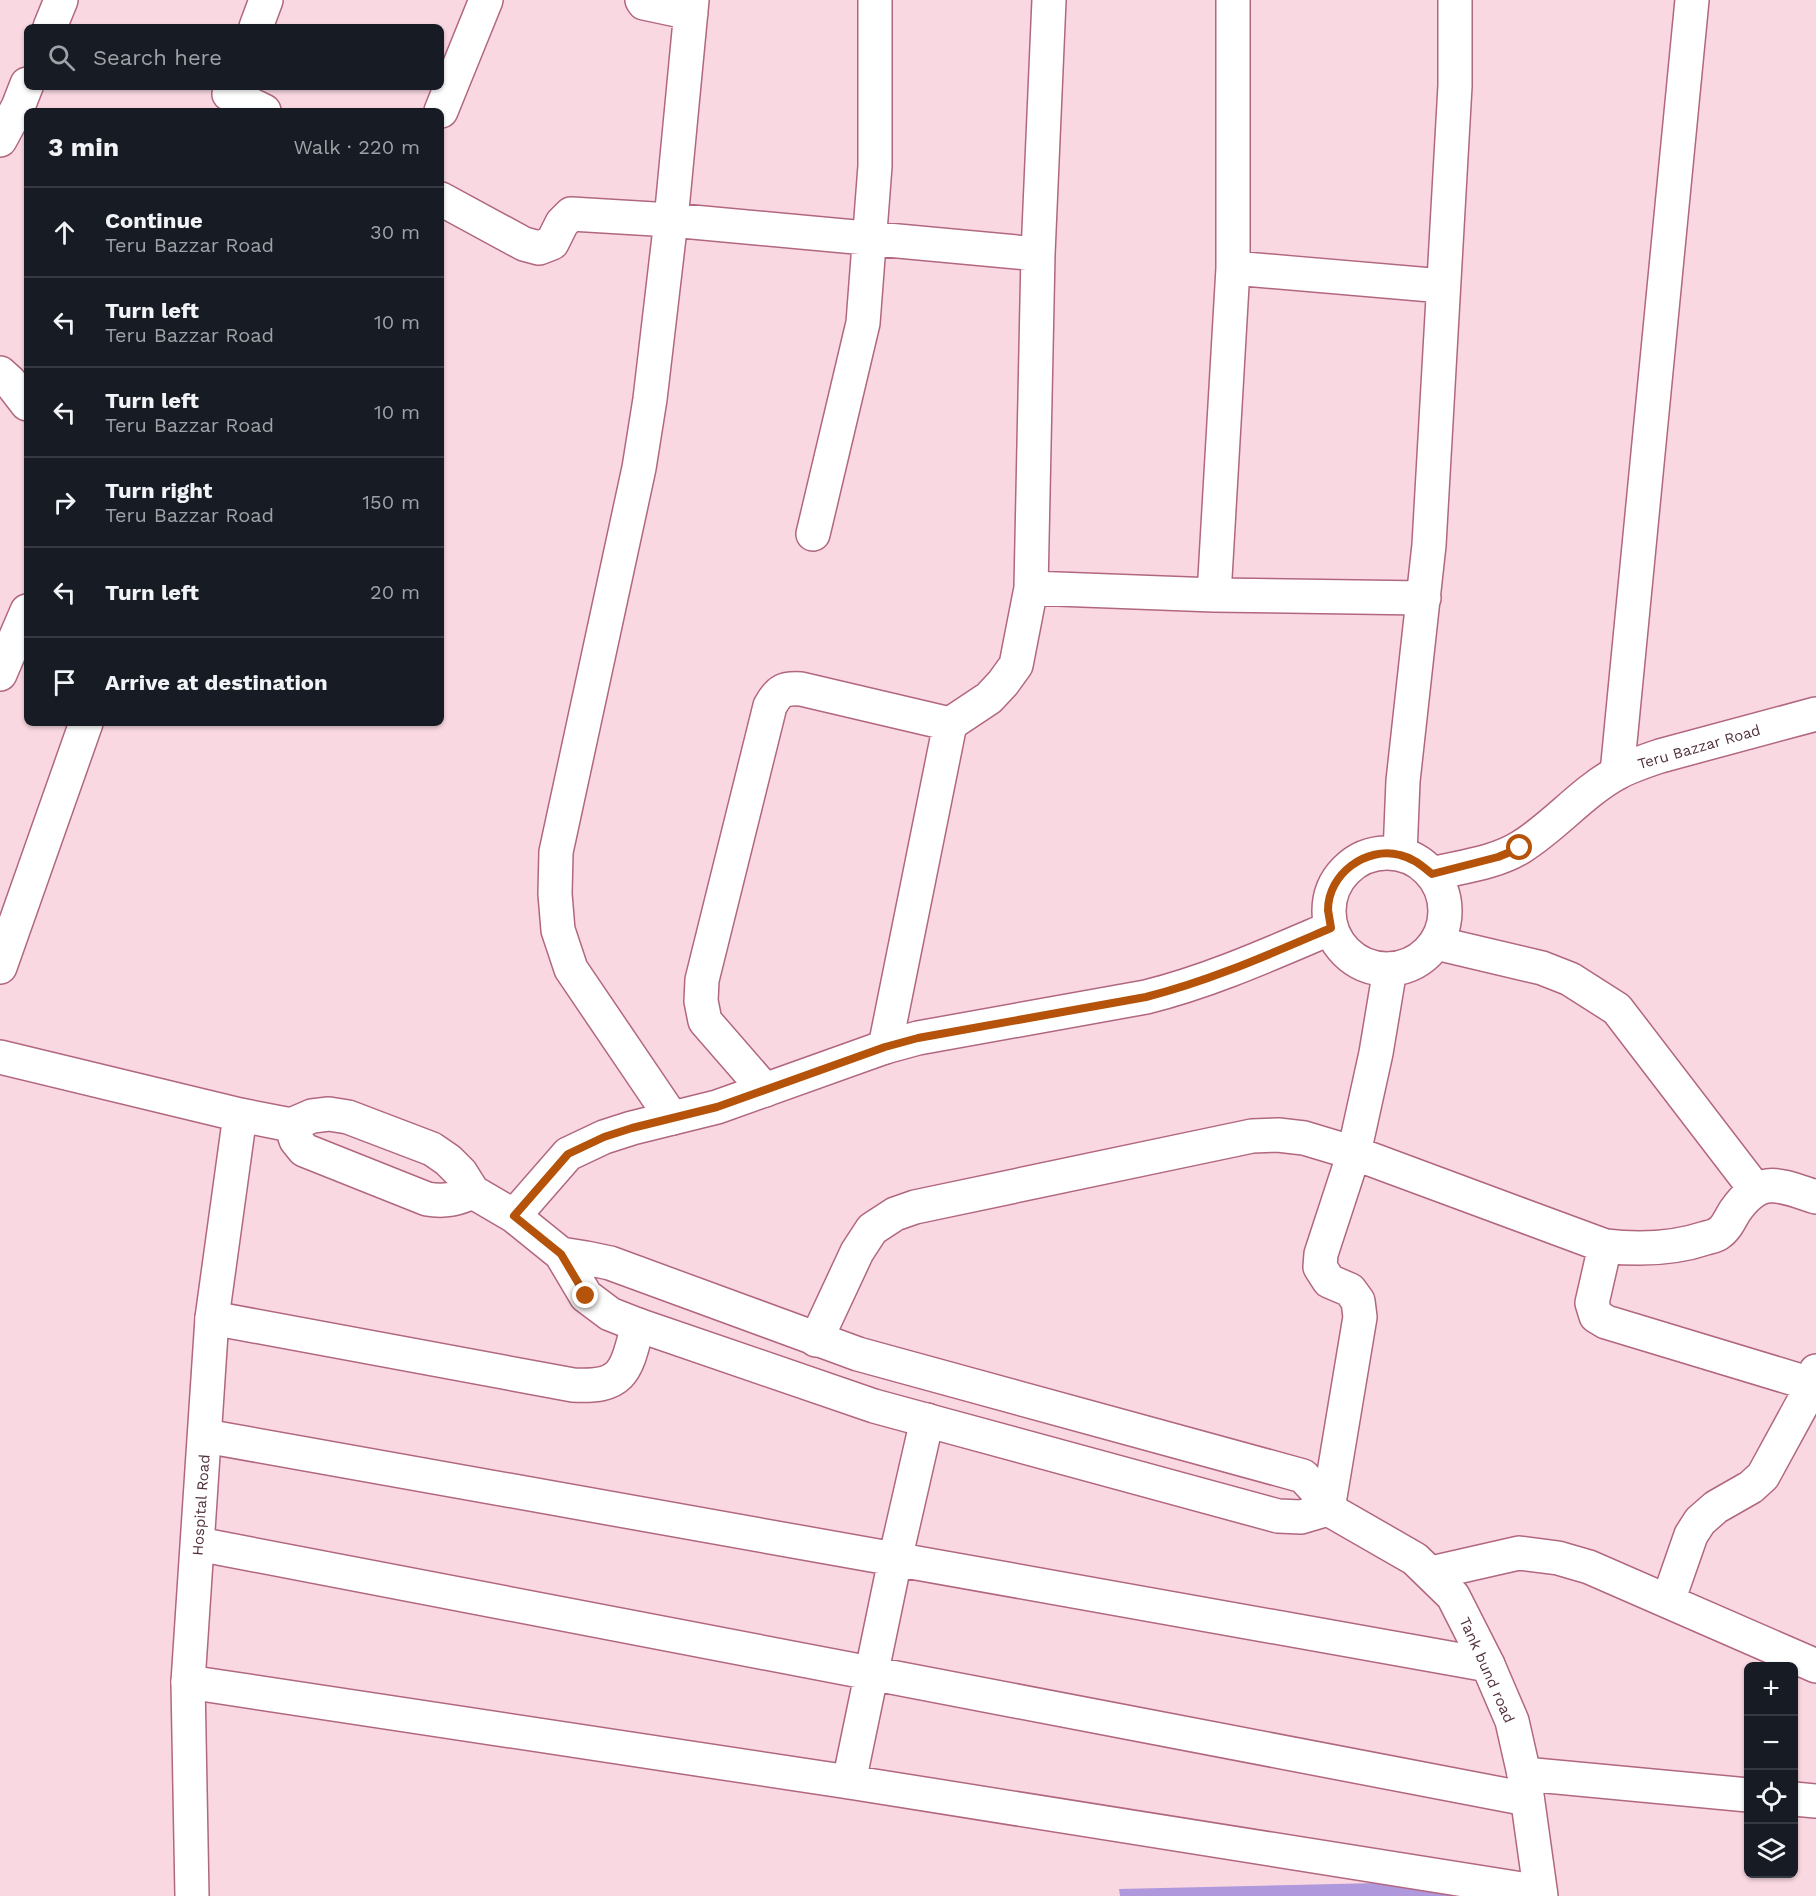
<!DOCTYPE html>
<html lang="en">
<head>
<meta charset="utf-8">
<style>
	body { margin:0; font-family:"Work Sans",sans-serif; background:#242831; color:#f1f3f6 }
	.controls { position:absolute; right:18px; bottom:18px; display:grid; overflow:hidden; border-radius:9px; box-shadow:0 2px 4px #0004 }
	.controls button { width:54px; height:54px; display:grid; place-items:center; padding:0; border:0; border-bottom:2px solid #363941; background:#171b24; color:#f1f3f6; font:30px sans-serif }
	.stop { position:absolute; width:18px; height:18px; margin:-14px; border:4px solid #b45309; border-radius:50%; background:#fff }
	.stop.end { background:#b45309; border-color:#fff; box-shadow:0 2px 6px #0008 }
	.list { margin:0; padding:0; list-style:none }
	h2 { display:flex; justify-content:space-between; align-items:center; height:78px; margin:0; padding:0 24px; font-size:26px }
	h2 small { font-size:20px; font-weight:400; color:#9ea1a6 }
	.list li { display:grid; grid-template-columns:39px 1fr auto; gap:18px; align-items:center; box-sizing:border-box; height:90px; padding:0 24px; border-top:2px solid #363941 }
	.list b { display:block; font-size:22px; white-space:nowrap }
	.list p { margin:0; font-size:20px; white-space:nowrap; color:#9ea1a6 }
	.list em { font-size:20px; font-style:normal; color:#9ea1a6 }
	.icon { flex:none; width:33px; height:33px; fill:none; stroke:currentColor; stroke-width:2; stroke-linecap:round; stroke-linejoin:round }
	.map { position:relative; flex:none; width:1816px; height:1896px; overflow:hidden }
	.search { position:absolute; background:#171b24; box-shadow:0 2px 4px #0004; left:24px; top:24px; width:420px; height:66px; display:flex; align-items:center; gap:15px; box-sizing:border-box; padding:0 21px; border-radius:9px; color:#9ea1a6; font-size:22px }
	.panel { position:absolute; background:#171b24; box-shadow:0 2px 4px #0004; left:24px; top:108px; width:420px; height:618px; border-radius:9px }
	.map>svg:first-child { display:block }
	.building { fill:#af98dc }
	.lines { fill:none; stroke-linecap:round; stroke-linejoin:round }
	.street-casing { stroke:#b1677f; stroke-width:36 }
	.secondary-casing { stroke:#b1677f; stroke-width:36 }
	.street { stroke:#fff; stroke-width:33 }
	.secondary { stroke:#fff; stroke-width:33 }
	.route { stroke:#b45309; stroke-width:8 }
	.labels { text-anchor:middle; stroke-width:5; stroke-linejoin:round; paint-order:stroke }
	.street-label { font-size:15px; fill:#51303a; stroke:#fff }
</style>
</head>
<body>
<div class="map">
<svg width="1816" height="1896" viewBox="0 0 1816 1896">
	<rect width="100%" height="100%" fill="#fad8e2"/>
	<path class="building" d="M1464 1881 1465 1896H1120L1119 1889Z"/>
	<g class="lines">
		<g class="street-casing">
			<path id="street" d="M642 0 644 3 691 13
				M1049 0 1038 254 1031 588 1214 595 1424 598
				M50 27 61 0
				M256 27 266 0
				M229 94 264 111
				M441 111 486 0
				M0 140 18 107 27 84
				M441 199 524 244 539 248 552 243 562 223 571 214 671 220 1038 254
				M1233 268 1443 286
				M0 373 10 382 27 404
				M813 534 863 323 875 166V0
				M1214 595 1233 268V0
				M0 674 27 611
				M950 724 989 698 1003 683 1016 665 1031 588
				M1617 773 1692 0
				M1400 854 1403 781 1429 545 1455 86V0
				M1436 943 1542 968 1570 979 1617 1009 1755 1189
				M0 967 86 723
				M765 1090 705 1021 701 1001 702 980 770 706C779 690 784 688 801 689L950 724 885 1047
				M672 1118 571 969 558 930 555 894 556 852 639 468 650 399 671 220 692 0
				M1605 1246 1592 1303 1596 1316 1606 1322 1811 1384 1816 1371
				M212 1318 573 1385C625 1388 626 1370 638 1325
				M816 1340 857 1252 872 1229 895 1214 915 1207 1252 1136 1278 1135 1304 1138 1354 1153 1605 1246C1639 1250 1673 1249 1706 1238 1710 1237 1716 1236 1719 1233 1726 1229 1731 1217 1735 1211 1761 1174 1779 1185 1816 1197
				M205 1436 1488 1665
				M1328 1509 1360 1317 1358 1301 1350 1290 1329 1281 1320 1267 1321 1254 1354 1153 1376 1053 1390 969
				M198 1544 1527 1799
				M1431 1573 1519 1553 1558 1558 1589 1567 1816 1666
				M1668 1601 1691 1535 1700 1521 1716 1507 1751 1487 1763 1476 1805 1399
				M188 1682 849 1782 1540 1892
				M1524 1774 1748 1795
				M849 1782 895 1560 927 1420
				M1794 1799 1816 1801"/>
		</g>
		<g class="secondary-casing">
			<path id="secondary" d="M1329 911a58 58 0 1 1 116 0a58 58 0 1 1-116 0Z
				M1432 874C1460 867 1496 863 1521 847 1555 826 1581 793 1617 773 1630 766 1645 761 1660 756L1816 714
				M0 1057 240 1115 291 1125 312 1116 329 1114 348 1117 432 1149 448 1160 461 1173 473 1192 514 1216 561 1254 586 1296 610 1314 638 1325 874 1406 1278 1516 1301 1517 1328 1509
				M291 1125 296 1140 304 1150 427 1199C445 1202 457 1199 473 1192
				M514 1216 568 1154 604 1137 632 1128 717 1107 885 1047 918 1038 1146 997C1210 981 1270 954 1331 928
				M561 1254 586 1258 610 1263 858 1354 1303 1476 1316 1490 1328 1509 1415 1559 1453 1596 1488 1665 1512 1721 1524 1774 1541 1896
				M192 1896 188 1682 212 1318 240 1115"/>
		</g>
		<use href="#street" class="street"/>
		<use href="#secondary" class="secondary"/>
	</g>
	<g class="lines">
		<path class="route" d="M586 1296 561 1254 514 1216 568 1154 604 1137 632 1128 717 1107 885 1047 918 1038 1146 997C1210 981 1270 954 1331 928 1330 922 1329 916 1328 910 1328 874 1366 846 1400 855 1413 858 1422 866 1432 874L1498 857 1520 848"/>
	</g>
	<g class="labels">
		<g class="street-label">
			<text transform="translate(1699 747) rotate(-16)" y="5">Teru Bazzar Road</text>
			<text transform="translate(201 1505) rotate(-86)" y="5">Hospital Road</text>
			<text transform="translate(1487 1670) rotate(66)" y="5">Tank bund road</text>
		</g>
	</g>
</svg>
<div class="controls">
<button>+</button>
<button>−</button>
<button><svg class="icon" aria-label="locate" viewBox="0 0 24 24"><circle cx="12" cy="12" r="6"/><path d="M12 2v4M12 18v4M2 12h4M18 12h4"/></svg></button>
<button><svg class="icon" aria-label="layers" viewBox="0 0 24 24"><path d="M12 4l9 5-9 5-9-5zM3 14l9 5 9-5"/></svg></button>
</div>
<div class="stop" style="left:1520px;top:848px"></div>
<div class="stop end" style="left:586px;top:1296px"></div>
<div class="search"><svg class="icon" aria-label="search" viewBox="0 0 24 24"><circle cx="10" cy="10" r="6"/><path d="M15 15l6 6"/></svg>Search here</div>
<section class="panel">
<h2>3 min<small>Walk · 220 m</small></h2>
<ul class="list">
<li><svg class="icon" aria-label="ahead" viewBox="0 0 24 24"><path d="M12 20V5M6 11l6-6 6 6"/></svg><div><b>Continue</b><p>Teru Bazzar Road</p></div><em>30 m</em></li>
<li><svg class="icon" aria-label="left" viewBox="0 0 24 24"><path d="M17 20v-9H6M10 6l-5 5 5 5"/></svg><div><b>Turn left</b><p>Teru Bazzar Road</p></div><em>10 m</em></li>
<li><svg class="icon" aria-label="left" viewBox="0 0 24 24"><path d="M17 20v-9H6M10 6l-5 5 5 5"/></svg><div><b>Turn left</b><p>Teru Bazzar Road</p></div><em>10 m</em></li>
<li><svg class="icon" aria-label="right" viewBox="0 0 24 24"><path d="M7 20v-9h11M14 6l5 5-5 5"/></svg><div><b>Turn right</b><p>Teru Bazzar Road</p></div><em>150 m</em></li>
<li><svg class="icon" aria-label="left" viewBox="0 0 24 24"><path d="M17 20v-9H6M10 6l-5 5 5 5"/></svg><div><b>Turn left</b></div><em>20 m</em></li>
<li><svg class="icon" aria-label="arrive" viewBox="0 0 24 24"><path d="M6 21V4h12l-3 4 3 4H6"/></svg><div><b>Arrive at destination</b></div></li>
</ul>
</section>
</div>
</body>
</html>
